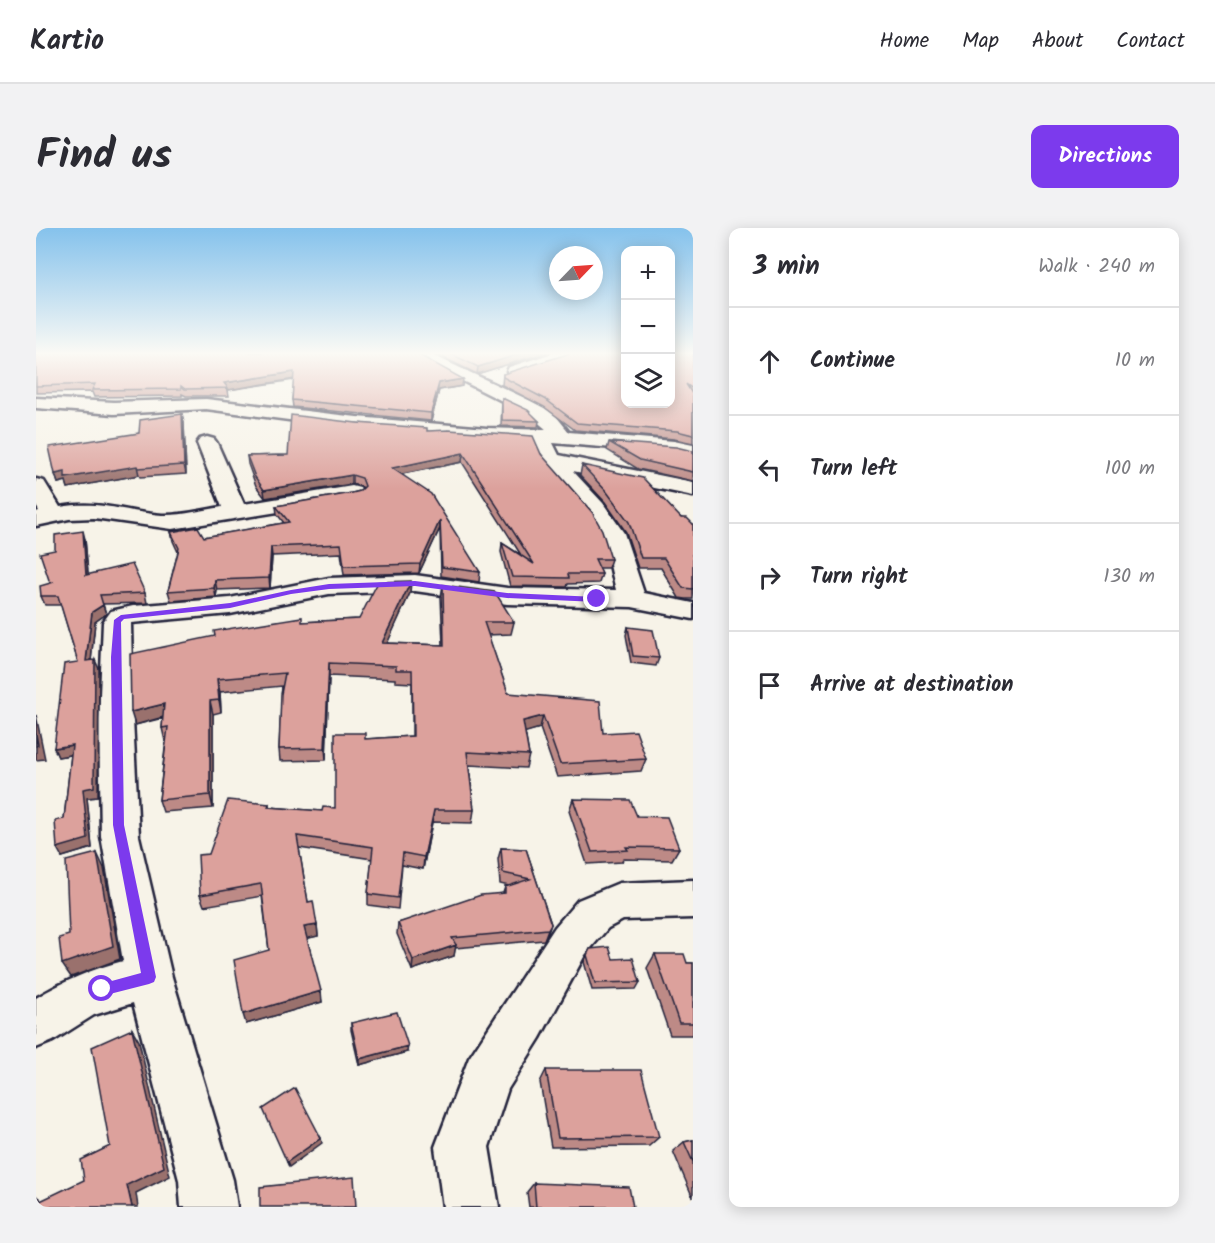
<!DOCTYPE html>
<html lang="en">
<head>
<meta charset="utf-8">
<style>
	body { margin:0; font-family:Kalam,sans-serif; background:#f2f2f3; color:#2b2b33 }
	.controls { position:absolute; right:18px; top:18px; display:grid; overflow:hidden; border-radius:12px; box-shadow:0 3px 15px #0003 }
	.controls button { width:54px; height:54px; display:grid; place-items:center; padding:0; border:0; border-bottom:2px solid #e1e1e2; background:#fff; color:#2b2b33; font:30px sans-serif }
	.compass { position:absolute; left:513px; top:18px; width:54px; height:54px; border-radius:50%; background:#fff; box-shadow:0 3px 15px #0003; rotate:65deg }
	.stop { position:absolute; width:18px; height:18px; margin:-14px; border:4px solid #7c3aed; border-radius:50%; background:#fff }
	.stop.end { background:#7c3aed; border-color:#fff; box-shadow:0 2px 6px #0008 }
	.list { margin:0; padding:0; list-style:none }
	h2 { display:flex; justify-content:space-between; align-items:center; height:78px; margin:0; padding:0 24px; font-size:26px }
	h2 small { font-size:20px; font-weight:400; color:#7c7c81 }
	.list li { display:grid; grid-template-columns:39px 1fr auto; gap:18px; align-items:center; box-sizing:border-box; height:108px; padding:0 24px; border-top:2px solid #e1e1e2 }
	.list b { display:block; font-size:22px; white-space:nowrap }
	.list em { font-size:20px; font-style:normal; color:#7c7c81 }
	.icon { flex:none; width:33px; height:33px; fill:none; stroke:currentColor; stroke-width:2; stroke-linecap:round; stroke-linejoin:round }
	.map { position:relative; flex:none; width:657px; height:979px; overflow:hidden; border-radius:12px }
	header { display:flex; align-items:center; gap:36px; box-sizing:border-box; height:84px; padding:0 30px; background:#fff; border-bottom:2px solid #e1e1e2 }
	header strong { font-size:28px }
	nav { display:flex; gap:33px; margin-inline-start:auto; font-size:21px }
	.intro { display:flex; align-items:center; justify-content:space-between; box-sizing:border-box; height:144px; padding:0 36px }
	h1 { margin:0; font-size:42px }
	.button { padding:15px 27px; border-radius:12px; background:#7c3aed; color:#fff; font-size:21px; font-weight:700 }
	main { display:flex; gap:36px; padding:0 36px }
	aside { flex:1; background:#fff; border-radius:12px; box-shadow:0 3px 15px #0003 }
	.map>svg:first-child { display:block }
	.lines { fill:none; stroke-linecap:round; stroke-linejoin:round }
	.minor-casing { stroke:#22223b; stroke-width:5 }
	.minor { fill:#f7f3e8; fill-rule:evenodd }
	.wall { fill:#bd8a86; stroke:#22223b; stroke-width:1.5 }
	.shaded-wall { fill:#9a716d; stroke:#22223b; stroke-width:1.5 }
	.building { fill:#dca19c; stroke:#22223b; stroke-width:1.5 }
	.route { fill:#7c3aed }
</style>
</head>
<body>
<header>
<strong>Kartio</strong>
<nav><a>Home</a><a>Map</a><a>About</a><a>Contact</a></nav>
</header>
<div class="intro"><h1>Find us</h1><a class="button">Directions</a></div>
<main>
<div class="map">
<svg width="657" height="979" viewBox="0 0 657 979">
	<rect width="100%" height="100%" fill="#f7f3e8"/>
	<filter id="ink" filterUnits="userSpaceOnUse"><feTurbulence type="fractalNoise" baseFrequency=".0167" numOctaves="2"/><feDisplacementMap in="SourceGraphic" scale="12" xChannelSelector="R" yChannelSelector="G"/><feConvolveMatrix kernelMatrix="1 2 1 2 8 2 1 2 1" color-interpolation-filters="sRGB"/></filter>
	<g filter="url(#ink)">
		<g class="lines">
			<g class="minor-casing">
				<path id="minor" d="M369 124H390L506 178 520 188 533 204 638 213 657 217V229L638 225 517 215 523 227 657 254V268L537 243 567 275 588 305 608 365 657 375V391L596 379 471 376 379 363 293 366 194 386 95 395 97 492 103 608 136 749 197 952 201 979H145L143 952 97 775 58 787 17 813 0 820V770C28 753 56 741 87 733L65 608 63 492 67 394 75 383 97 378 194 370 293 350 379 347 471 360 580 362C575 344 572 321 563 304 546 270 512 250 497 214L321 201 170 181 78 186 0 180V170L78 174 170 171 321 189 451 200 511 202 492 186Z
					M520 124H545L543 127 485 147H473L471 143 473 139Z
					M171 209 178 211 181 215 208 276 316 258 324 260 327 265 324 270 316 272 136 301 58 290 33 291 0 298V284L3 283 0 278V251L8 253 24 279C66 272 87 284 126 287 145 288 166 282 186 279L161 215 164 211Z
					M657 652V690L587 692 572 700 549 727 504 810 472 861 453 919 463 979H407L399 919 433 830 519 699 542 672 583 655Z"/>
			</g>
			<use href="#minor" class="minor"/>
		</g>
		<path class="wall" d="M0 124 426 158 403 162 395 193 257 179 256 172 258 152 192 162 193 168H150L146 166V168L58 169 56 164 0 165Z
			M396 124H511L441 146Z
			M657 124V215L638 211 539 202 508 179 466 157 467 146Z
			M466 170 503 193 502 199 465 198Z
			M146 186 148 195 150 246 104 249 103 247 32 260 30 253 22 255 19 246 103 205Z
			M321 195 391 203 505 226 575 331 572 340H563L566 346 563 355 532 356 531 359 474 358 465 324 466 315 485 327 426 234 366 246 444 344 443 354 405 348 404 300 383 345 308 347 305 325 236 328 234 360 181 362 180 369 135 373 132 363 142 324 137 313 135 304 168 309 248 295 241 286 240 278 316 265 324 263 327 261 326 259 316 256 229 270 220 258 212 236 211 228 252 227Z
			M573 214 657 223V253L602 241 571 222Z
			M546 237 657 296V371H650L643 370 625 340H602L590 304 569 274 544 247Z
			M49 311 52 346 109 365 111 375 67 376 70 386 59 394 55 433 63 441 62 569 51 570 56 620 26 629 28 591 35 527 22 529 18 520 42 434 25 377H9L5 368 14 355 19 322Z
			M407 357 478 394 475 406 452 407 472 465 567 505 610 531 605 543 521 549 504 500 489 504 493 527 490 540 433 537 438 582 436 595 396 594 387 641 366 637 362 681 332 677V666L336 631 263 620 272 674 281 697 282 708 271 710 286 774 210 796 233 722 226 668 168 678 164 667 173 626 233 576V579L286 583 299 580 329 511 376 508V455L359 454V451L293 448 290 532 244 533 243 521 246 458 184 464 185 484 177 486V580L127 584 123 572 130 512 129 513 126 500 127 490 99 497 266 394 323 391 374 365 351 415 407 417 405 369Z
			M592 399 623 430 620 438 595 435 590 407Z
			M537 571 643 620 636 632 587 631 586 634 551 636 533 583Z
			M465 620 490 621 515 696 511 707 508 712 419 720 418 728 376 742 361 706 362 695 467 665 469 659 473 658 464 656 462 631Z
			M554 721 577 731 604 754 600 761 556 762 548 734Z
			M619 726 651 735H657V807H634L611 740Z
			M315 795 371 824 323 837 315 802Z
			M510 842 623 909 613 918 515 919 504 854Z
			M657 912V970L637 923 648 914Z
			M498 955 597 979H493L491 964Z"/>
		<path class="shaded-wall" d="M490 124H511L441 146 442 139Z
			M258 144 259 151 192 162 188 155Z
			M427 151 426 158 403 162 395 193V185L403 155Z
			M146 186 148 195 150 246 148 237Z
			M427 225 426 234 356 248V240Z
			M101 238 103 247 32 260 30 253 22 255 19 246 29 244Z
			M316 247V256L229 270 228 262Z
			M404 292V300L383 345 384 336Z
			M47 303 49 311 53 356 50 347Z
			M235 319 236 328 234 360 233 350Z
			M179 352 181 362 180 369 178 360Z
			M375 353 374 365 346 427V415Z
			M67 377 70 386 59 394 54 443 50 433 56 384Z
			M59 432 63 441 62 569 51 570 56 620 26 629 21 620 47 561Z
			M293 435V448L290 532 289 520Z
			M181 451 184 464 185 484 183 472Z
			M174 473 177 486V580L174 567Z
			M128 476 131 488 99 497 95 484Z
			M0 487 9 531 0 532Z
			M507 488 504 500 484 506 487 493Z
			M36 517 40 526 22 529 18 520Z
			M398 582 396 594 387 641 388 629Z
			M61 625 68 640 84 731 35 749 26 736Z
			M515 696 511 707 508 712 512 701Z
			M281 697 282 708 269 711 268 699Z
			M420 717 418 728 376 742 377 732Z
			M285 763 286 774 210 796 207 786Z
			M96 801 103 813 134 948 100 965 102 979H96L91 957Z
			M372 818 371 824 323 837V831Z
			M285 910 286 915 253 939 251 934Z
			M0 968 4 970 5 979H0Z"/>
		<path class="building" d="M0 124H378L427 151 403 155 395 185 256 172 258 144 188 155 192 160 149 161 145 158V161L56 162 59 156 0 158Z
			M411 124H490L442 139Z
			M538 124H590V176H634V124H657V161L650 156 657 167V207L641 203 541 195 509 171 467 149V146Z
			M466 170 492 182 503 193 466 192Z
			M146 186 148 237 102 240 101 238 29 250V244L19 246 13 219 103 205 104 192Z
			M255 187 321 195 391 200V203L413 202 497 208 505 226 556 284 566 302 575 331H559L566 346H532L533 350 476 349 466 315 498 336 427 225 356 240 395 266 444 344 406 339 404 292 384 336 308 338 305 316 235 319 233 350 179 352 178 360 132 363 143 320 135 304 162 299 168 309 253 294 240 278 316 265 324 263 329 258 326 250 316 247 228 262 219 249 211 228 252 227Z
			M573 214 640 219 657 223V244L604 232Z
			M546 237 607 250 645 290H651L657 296V327H656L657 329V361L647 360 628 330H605L593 294 571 264Z
			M47 303 50 347 96 336 109 365 64 367 67 377 56 384 50 433 59 432 58 559 47 561 52 611 21 620 19 593 28 591 36 517 18 520 28 436 42 434 22 368H5L4 358 18 354 14 355 4 325 19 322V307Z
			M375 353 346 415 408 417 407 357 459 364 478 394H448L472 465 564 473 567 505 600 503 610 531 524 536 507 488 487 493 493 527 431 524 438 582H398L388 629 367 625 362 670 332 666 337 619 261 608 272 674 277 673 281 697 268 699 285 763 207 786 198 732 233 722 225 656 164 667 162 627 173 626 192 572 233 576 232 579 286 583 287 579 299 580V505H329V511L377 508 376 442H360V438L293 435 289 520 243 521 245 466 249 445 181 451 183 472 174 473V567L123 572 132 499 126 500 128 476 95 484 94 426 179 408 178 403 266 389V394L323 391 342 354Z
			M592 399 617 402 623 430 597 428Z
			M0 506 2 517 0 518Z
			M537 571 594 572 601 588 631 589 643 620 590 619 592 622 556 624Z
			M465 620 490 621 515 696 512 701 416 710 420 717 377 732 362 695 445 667 469 665V659L494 651 467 645Z
			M61 625 77 718 26 736 23 710 33 707 30 633Z
			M573 719 577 731 597 730 604 754 559 755 551 727 554 721Z
			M619 726H648L651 735H657V795H643Z
			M361 784 372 818 323 831 315 795Z
			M96 801 128 939 91 957 96 979H0V975L48 952 45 932 74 918 56 819Z
			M510 842H605L623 909 522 910Z
			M259 860 285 910 251 934 227 881Z
			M657 912V934L648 914Z
			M318 949 320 979H224V959Z
			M498 955 593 959 597 979H500Z"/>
	</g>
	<linearGradient id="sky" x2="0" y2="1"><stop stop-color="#85c2ec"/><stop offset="0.48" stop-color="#fbfaf5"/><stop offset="1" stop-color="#fbfaf5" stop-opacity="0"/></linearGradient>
	<rect width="657" height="261" fill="url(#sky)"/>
	<path class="route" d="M379 353 471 365 561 369 565 371 561 374 471 370 379 358 293 361 255 366 194 380 88 391 85 394 88 597 120 749 118 754 113 756 66 768 61 766 59 761 61 757 105 745 77 597 75 429 78 392 85 387 194 375 255 362 293 356Z"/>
</svg>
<div class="controls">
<button>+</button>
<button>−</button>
<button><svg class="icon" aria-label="layers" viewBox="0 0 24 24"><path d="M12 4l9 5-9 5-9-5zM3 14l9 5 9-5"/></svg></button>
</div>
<svg class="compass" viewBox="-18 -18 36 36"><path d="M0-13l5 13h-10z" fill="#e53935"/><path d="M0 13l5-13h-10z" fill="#7c7c81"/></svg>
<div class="stop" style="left:66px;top:761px"></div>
<div class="stop end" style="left:561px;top:371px"></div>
</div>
<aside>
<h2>3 min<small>Walk · 240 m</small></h2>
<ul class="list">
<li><svg class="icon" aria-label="ahead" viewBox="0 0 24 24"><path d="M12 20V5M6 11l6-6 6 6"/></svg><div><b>Continue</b></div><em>10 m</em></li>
<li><svg class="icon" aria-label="left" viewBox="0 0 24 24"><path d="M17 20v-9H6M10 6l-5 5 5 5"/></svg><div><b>Turn left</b></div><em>100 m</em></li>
<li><svg class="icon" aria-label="right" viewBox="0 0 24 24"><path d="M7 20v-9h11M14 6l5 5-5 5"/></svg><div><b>Turn right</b></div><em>130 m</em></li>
<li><svg class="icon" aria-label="arrive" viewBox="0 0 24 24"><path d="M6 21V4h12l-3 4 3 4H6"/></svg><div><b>Arrive at destination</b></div></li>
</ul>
</aside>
</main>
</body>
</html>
